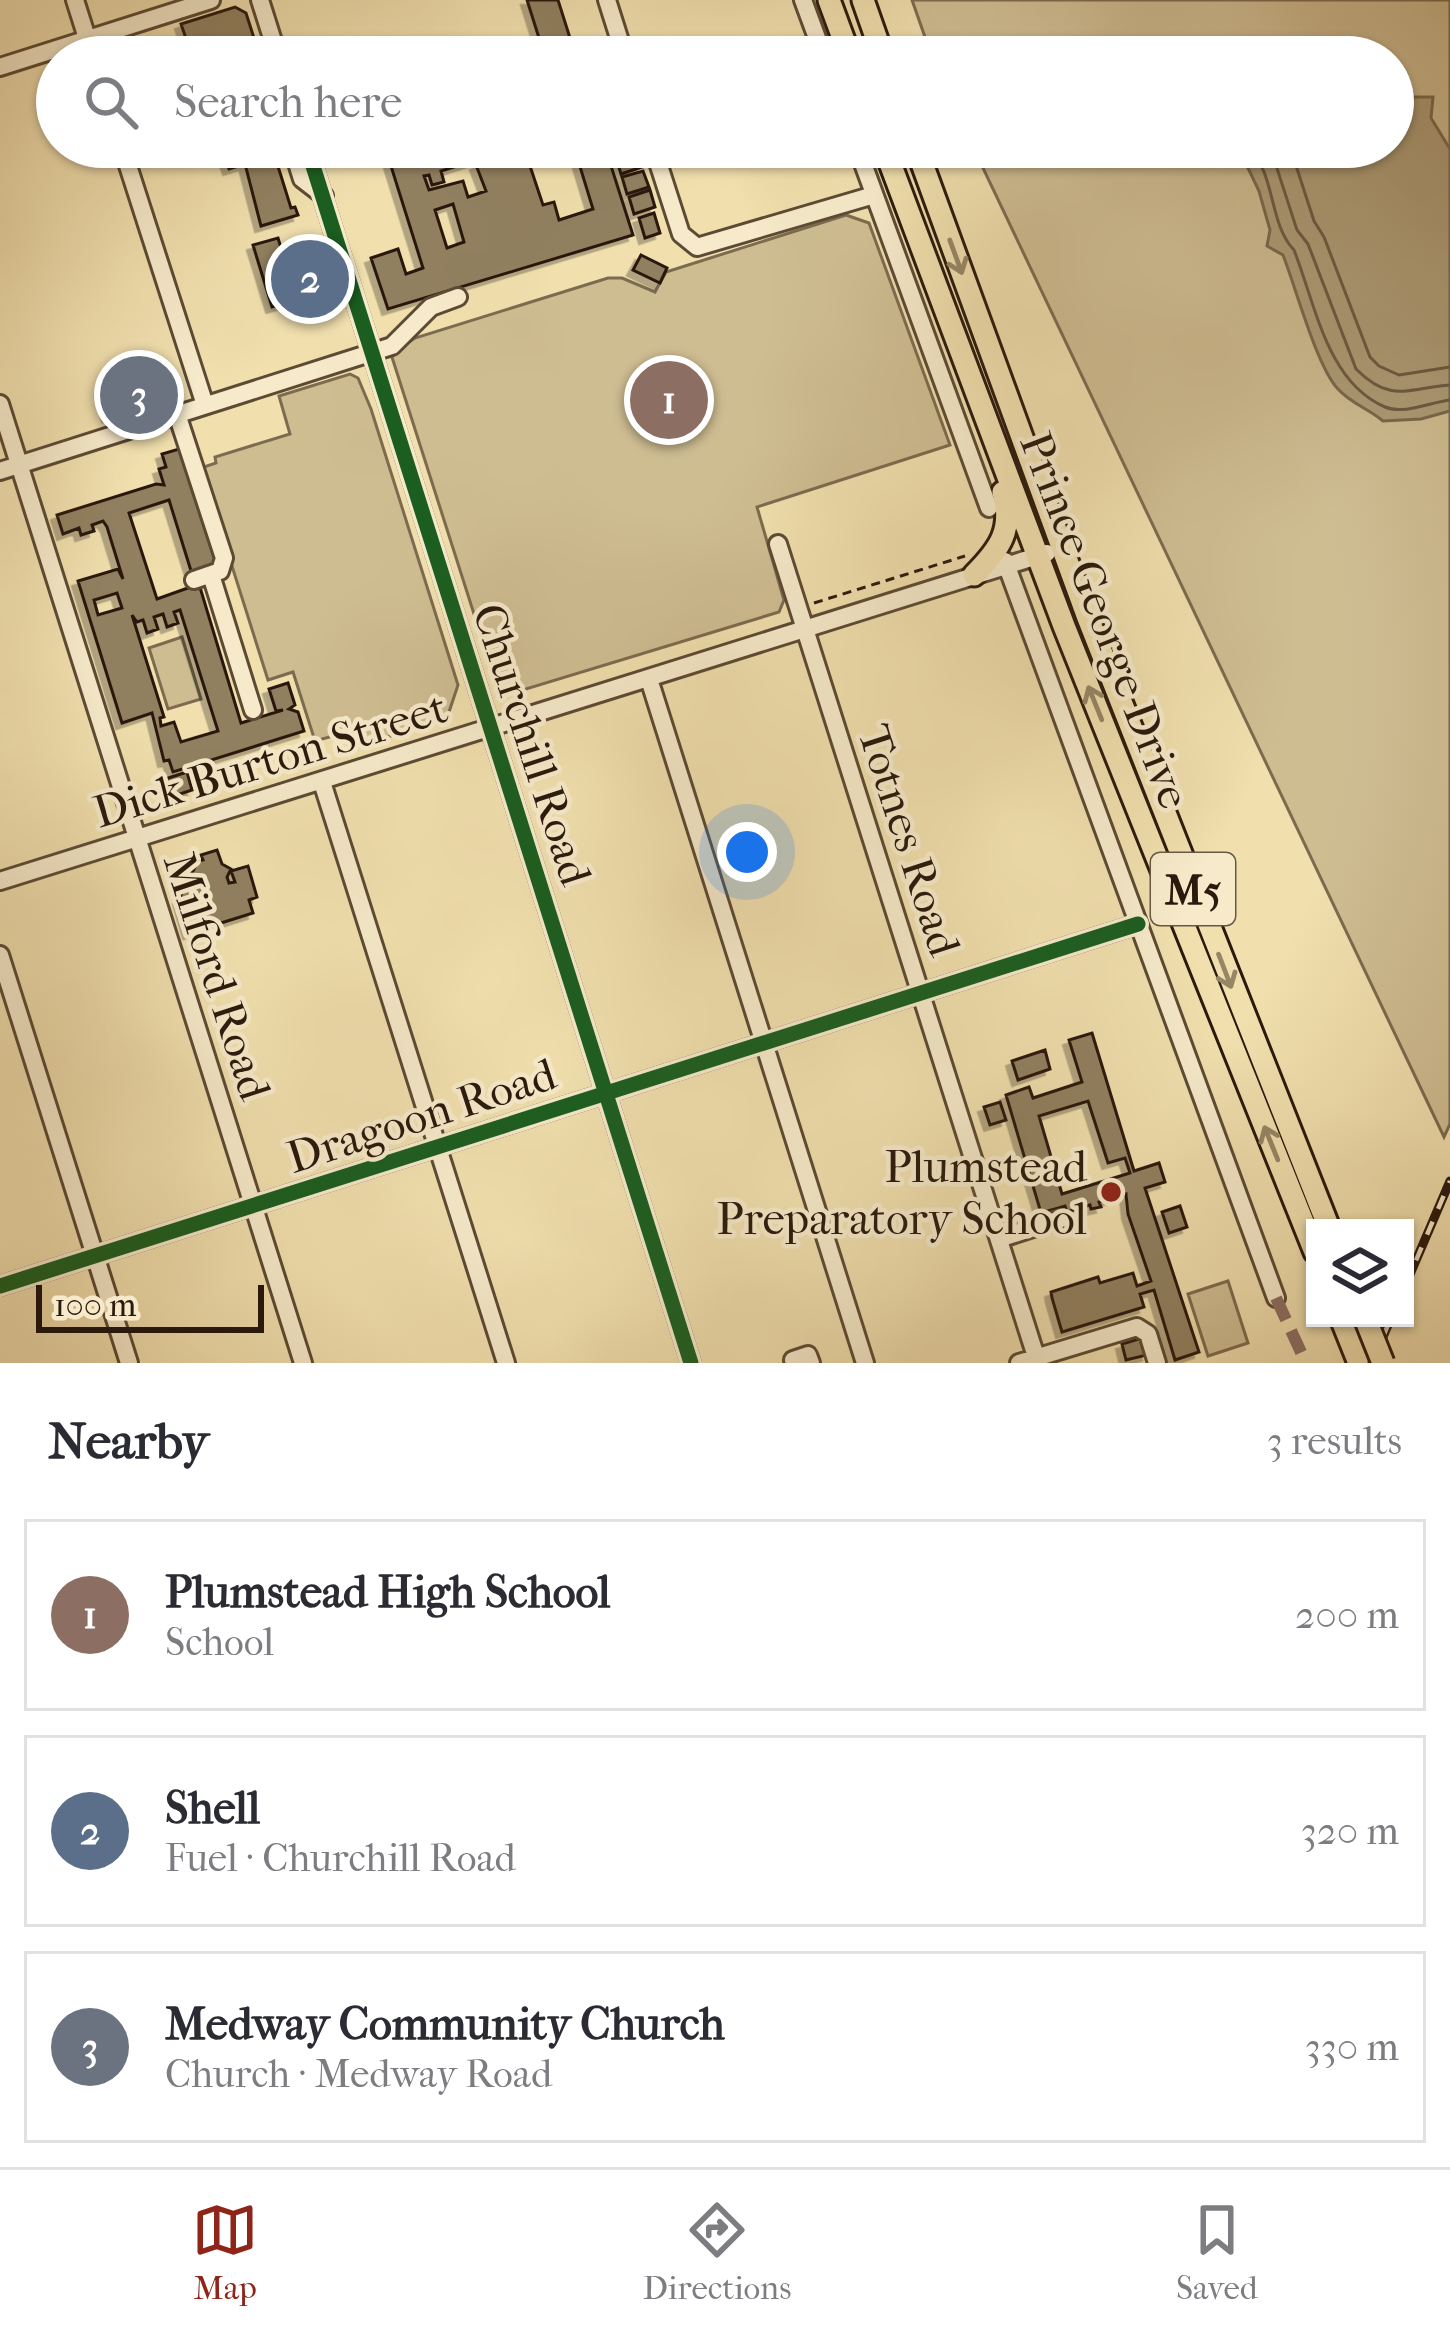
<!DOCTYPE html>
<html lang="en">
<head>
<meta charset="utf-8">
<style>
	body { margin:0; font-family:"IM FELL French Canon",serif; background:#f2f2f3; color:#2b2b33 }
	.controls { position:absolute; right:36px; bottom:36px; display:grid; overflow:hidden; border-radius:0px; box-shadow:0 3px 9px #0004 }
	.controls button { width:108px; height:108px; display:grid; place-items:center; padding:0; border:0; border-bottom:3px solid #e1e1e2; background:#fff; color:#2b2b33; font:60px sans-serif }
	.scale { position:absolute; left:36px; bottom:30px; width:228px; box-sizing:border-box; padding-left:12px; border:6px solid #2a190c; border-top:0; font-size:33px; line-height:42px; white-space:nowrap; color:#2a190c; -webkit-text-stroke:9px #f6eaca; paint-order:stroke }
	.you { position:absolute; left:747px; top:852px; width:42px; height:42px; margin:-30px; border:9px solid #fff; border-radius:50%; background:#1a73e8; box-shadow:0 0 0 18px #1a73e833 }
	.badge { display:grid; place-items:center; width:78px; height:78px; border-radius:50%; background:#8f2418; color:#fff; font-size:39px; font-weight:700 }
	.pin { position:absolute; translate:-50% -50%; border:6px solid #fff; box-shadow:0 3px 12px #0006 }
	.list { margin:0; padding:0; list-style:none }
	h2 { display:flex; justify-content:space-between; align-items:center; height:156px; margin:0; padding:0 48px; font-size:51px }
	h2 small { font-size:39px; font-weight:400; color:#7c7c81 }
	.list li { display:grid; grid-template-columns:78px 1fr auto; gap:36px; align-items:center; box-sizing:border-box; height:192px; margin:0 24px 24px; padding:0 24px; border:3px solid #e1e1e2; border-radius:0px }
	.list b { display:block; font-size:45px; white-space:nowrap }
	.list p { margin:0; font-size:39px; white-space:nowrap; color:#7c7c81 }
	.list em { font-size:39px; font-style:normal; color:#7c7c81 }
	.icon { flex:none; width:66px; height:66px; fill:none; stroke:currentColor; stroke-width:2; stroke-linecap:round; stroke-linejoin:round }
	.map { position:relative; flex:none; width:1450px; height:1363px; overflow:hidden }
	.search { position:absolute; background:#fff; box-shadow:0 3px 9px #0004; left:36px; right:36px; top:36px; height:132px; display:flex; align-items:center; gap:30px; box-sizing:border-box; padding:0 42px; border-radius:66px; color:#7c7c81; font-size:45px }
	.sheet { height:804px; background:#fff }
	nav { display:flex; justify-content:space-around; align-items:center; box-sizing:border-box; height:168px; border-top:3px solid #e1e1e2; background:#fff; font-size:33px; color:#7c7c81 }
	nav a { display:grid; justify-items:center; gap:6px }
	nav .on { color:#8f2418 }
	.map>svg:first-child { display:block }
	.green { fill:#cfbd92; stroke:#7c6b4f; stroke-width:3 }
	.water { fill:#ad9c77; stroke:#79684c; stroke-width:3 }
	.lines { fill:none; stroke-linecap:round; stroke-linejoin:round }
	.shore { stroke:#6c5a42; stroke-width:3 }
	.building { fill:#918060; stroke:#2a190c; stroke-width:3; fill-rule:evenodd; filter:url(#shadow) }
	.minor-casing { stroke:#5c4a34; stroke-width:22 }
	.major-casing { stroke:#2a190c; stroke-width:27 }
	.path { stroke:#2a190c; stroke-width:3; stroke-dasharray:9 6; stroke-linecap:butt }
	.minor { stroke:#f6eaca; stroke-width:16 }
	.major { stroke:#f1dfae; stroke-width:21 }
	.rail-casing { stroke:#2a190c; stroke-width:9 }
	.rail { stroke:#f6eaca; stroke-width:4.5; stroke-dasharray:14; stroke-linecap:butt }
	.major-bridge-casing { stroke:#2a190c; stroke-width:27; stroke-linecap:butt }
	.major-bridge { stroke:#f1dfae; stroke-width:21 }
	.quiet { stroke:#8d6e63; stroke-width:12; stroke-dasharray:24 12; stroke-linecap:butt }
	.cycleway-casing { stroke:#f6eaca; stroke-width:22 }
	.cycleway { stroke:#1b5e20; stroke-width:15 }
	.oneway { stroke:#978665 }
	.poi-dot { fill:#8f2418; stroke:#f6eaca; stroke-width:4.5 }
	.labels { text-anchor:middle; stroke-width:9; stroke-linejoin:round; paint-order:stroke }
	.shield { fill:#f6eaca; stroke:#675845; stroke-width:3 }
	.shield-label { font-size:42px; font-weight:bold; fill:#2a190c }
	.street-label { font-size:45px; fill:#2a190c; stroke:#f6eaca }
	.poi-label { font-size:45px; fill:#2a190c; stroke:#f6eaca; text-anchor:end }
</style>
</head>
<body>
<div class="map">
<svg width="1450" height="1363" viewBox="0 0 1450 1363">
	<defs>
		<filter id="shadow"><feDropShadow dx="-5.5" dy="5.5" stdDeviation="0" flood-color="#0004"/></filter>
	</defs>
	<rect width="100%" height="100%" fill="#f1dfae"/>
	<filter id="stains"><feTurbulence type="fractalNoise" baseFrequency=".00167" numOctaves="4"/><feColorMatrix values="0 0 0 0 .2 0 0 0 0 .09 0 0 0 0 .02 0 0 0 .5 -.17"/></filter>
	<radialGradient id="worn" r=".72"><stop offset=".6" stop-color="#630" stop-opacity="0"/><stop offset="1" stop-color="#630" stop-opacity=".3"/></radialGradient>
	<path class="green" d="M912 0H1450V1124L1444 1137 973 147H1393V57H932Z
		M846 215 869 223 950 445 757 507 784 600 779 612 513 693 497 686 391 354 415 338 608 278H622L655 292 666 272Z
		M350 374 358 378 371 409 458 685 447 718 350 749 344 733 315 741 293 672 268 680 201 468 216 463 215 457 290 434 279 396Z
		M182 637 201 699 168 709 149 648Z
		M1228 1281 1248 1343 1208 1356 1188 1294Z"/>
	<path class="water" d="M1414 97H1433L1431 118 1450 149V411L1421 419 1383 421C1368 408 1351 404 1337 388 1316 364 1296 288 1283 255L1267 246 1270 230 1259 191 1238 147H1393V110L1406 107Z"/>
	<g class="lines">
		<path class="shore" d="M1249 147C1276 176 1269 224 1294 250 1316 306 1327 382 1385 407 1404 415 1431 402 1450 400
			M1270 147 1297 230 1308 244 1356 369C1391 404 1408 388 1450 385
			M1290 147 1314 221 1324 237 1370 357 1379 366 1399 375 1450 367"/>
	</g>
	<path class="building" d="M527 0H558L576 57H545Z
		M235 7 246 13 260 57H169L190 50 181 24Z
		M227 147H272L291 208 295 207 298 215 261 226 245 164 229 169 221 149Z
		M385 147H459L435 158 459 150 461 156 467 154 465 148 470 147H502L505 155 525 151 543 205 554 202 559 220 593 209 574 147H605L633 235 388 309 371 258 398 249 406 274 423 268ZM489 156 490 160 476 165 486 191 468 197 463 181 429 190 424 176 429 175 432 185 444 182 441 171ZM453 204 464 242 447 248 435 210Z
		M637 151 642 167 621 174 616 158Z
		M643 171 649 187 627 194 622 177Z
		M650 190 655 207 634 214 629 197Z
		M654 213 660 233 645 238 639 218Z
		M278 238 297 300 272 307 253 245Z
		M311 244 328 299 298 308 291 279 299 276 291 250Z
		M641 255 667 268 660 283 633 270Z
		M170 374 176 394 163 399 165 406 155 409 152 402 108 416 101 390 109 388 110 393Z
		M179 449 217 566 192 574 169 500 129 513 157 599 199 584 241 723 283 710 276 711 269 689 288 683 295 705 289 709 298 712 304 731 173 772 169 760 164 761 152 713 122 723 78 581 118 569 123 579 107 527 103 521 92 525 94 531 81 535 79 528 63 534 57 515 156 484 164 485 159 469 166 467 162 454ZM117 593 122 608 98 615 94 600ZM180 610 218 731 181 742 174 722 161 726 160 718 164 717 132 615 137 622 143 620 147 633 158 629 154 617 163 614 167 627 178 623 174 612Z
		M187 772 192 790 171 797 165 779Z
		M217 850 222 864 231 869 227 877 229 883 235 882 231 871 248 866 257 897 249 900 253 913 189 933 179 899 198 861 203 860 201 855Z
		M1092 1033 1134 1171 1159 1163 1165 1182 1145 1188 1199 1352 1175 1360 1154 1290 1140 1294 1144 1307 1062 1332 1052 1298 1051 1292 1098 1277 1100 1283 1133 1273 1137 1286 1151 1281 1128 1214 1126 1194 1099 1202 1101 1207 1091 1209 1090 1205 1067 1212 1065 1206 1041 1213 1006 1095 1029 1087 1033 1098 1082 1082 1069 1040ZM1088 1101 1108 1163 1125 1158 1130 1173 1062 1194 1039 1116Z
		M1045 1050 1050 1069 1018 1080 1012 1061Z
		M1000 1102 1006 1120 990 1125 984 1107Z
		M1180 1206 1187 1227 1169 1233 1162 1212Z
		M1142 1338 1147 1355 1126 1360 1122 1344Z"/>
	<g class="lines">
		<g class="minor-casing">
			<path id="minor" d="M75 0 93 57
				M260 0 278 57
				M607 0 625 57
				M803 0 824 57
				M0 67 211 0
				M122 147 205 405
				M292 147 302 179 324 196
				M307 147 691 1363
				M653 147 681 234 697 247 874 195
				M857 147 989 508
				M0 404 303 1363
				M177 414 224 558 220 571 194 580
				M0 471 392 346 431 307 458 297
				M778 544 1038 1363
				M1005 561 1276 1298
				M211 575 253 710
				M649 679 865 1363
				M322 782 506 1363
				M0 881 1047 553
				M0 955 129 1363
				M999 1239 1061 1219
				M0 1286 1138 924
				M793 1360 808 1355 811 1363
				M1019 1363 1137 1327 1148 1334 1157 1363"/>
		</g>
		<g class="major-casing">
			<path id="major" d="M829 0 850 57
				M863 0 883 57
				M884 147 1064 626 1315 1252
				M916 147 1088 618 1329 1228
				M974 575C1000 549 1014 529 1003 492
				M1341 1318 1359 1363"/>
		</g>
		<path class="path" d="M814 603 965 556"/>
		<use href="#minor" class="minor"/>
		<use href="#major" class="major"/>
		<g class="rail-casing">
			<path id="rail" d="M1405 1286 1450 1181
				M1372 1363 1391 1318"/>
		</g>
		<use href="#rail" class="rail"/>
		<g class="major-bridge-casing">
			<path id="major-bridge" d="M1365 1318 1383 1363"/>
		</g>
		<use href="#major-bridge" class="major-bridge"/>
		<path class="quiet" d="M1276 1298 1306 1363"/>
		<g class="cycleway-casing">
			<path id="cycleway" d="M307 147 691 1363
				M0 1286 1138 924"/>
		</g>
		<use href="#cycleway" class="cycleway"/>
	</g>
	<defs><path id="oneway-shaft" d="M-6 0H5M1.5-3L5.5 0L1.5 3" fill="none" stroke-width="1.6" stroke-linecap="round" stroke-linejoin="round" transform="scale(3)"/></defs>
	<g class="oneway">
		<use href="#oneway-shaft" transform="translate(956 257) rotate(70)"/>
		<use href="#oneway-shaft" transform="translate(1095 703) rotate(-112)"/>
		<use href="#oneway-shaft" transform="translate(1225 971) rotate(69)"/>
		<use href="#oneway-shaft" transform="translate(1271 1143) rotate(-112)"/>
	</g>
	<circle class="poi-dot" cx="1111" cy="1192" r="12"/>
	<g class="labels">
		<rect class="shield" x="1151" y="853" width="84" height="72" rx="9"/>
		<g class="shield-label">
			<text x="1193" y="904">M5</text>
		</g>
		<g class="street-label">
			<text transform="translate(1106 620) rotate(69)" y="16">Prince George Drive</text>
			<text transform="translate(533 744) rotate(72)" y="16">Churchill Road</text>
			<text transform="translate(270 759) rotate(-17)" y="16">Dick Burton Street</text>
			<text transform="translate(910 840) rotate(72)" y="16">Totnes Road</text>
			<text transform="translate(218 976) rotate(72)" y="16">Milford Road</text>
			<text transform="translate(421 1115) rotate(-18)" y="16">Dragoon Road</text>
		</g>
		<g class="poi-label">
			<text x="1087" y="1182">Plumstead<tspan x="1087" dy="52">Preparatory School</tspan></text>
		</g>
	</g>
	<rect width="100%" height="100%" filter="url(#stains)"/>
	<rect width="100%" height="100%" fill="url(#worn)"/>
</svg>
<div class="controls">
<button><svg class="icon" aria-label="layers" viewBox="0 0 24 24"><path d="M12 4l9 5-9 5-9-5zM3 14l9 5 9-5"/></svg></button>
</div>
<div class="scale">100 m</div>
<div class="you"></div>
<div class="pin badge" style="left:669px;top:400px;background:#8d6e63">1</div>
<div class="pin badge" style="left:310px;top:279px;background:#5c6f8a">2</div>
<div class="pin badge" style="left:139px;top:395px;background:#6b7280">3</div>
<div class="search"><svg class="icon" aria-label="search" viewBox="0 0 24 24"><circle cx="10" cy="10" r="6"/><path d="M15 15l6 6"/></svg>Search here</div>
</div>
<section class="sheet">
<h2>Nearby<small>3 results</small></h2>
<ul class="list">
<li><span class="badge" style="background:#8d6e63">1</span><div><b>Plumstead High School</b><p>School</p></div><em>200 m</em></li>
<li><span class="badge" style="background:#5c6f8a">2</span><div><b>Shell</b><p>Fuel · Churchill Road</p></div><em>320 m</em></li>
<li><span class="badge" style="background:#6b7280">3</span><div><b>Medway Community Church</b><p>Church · Medway Road</p></div><em>330 m</em></li>
</ul>
</section>
<nav>
<a class="on"><svg class="icon" aria-label="map" viewBox="0 0 24 24"><path d="M3 6l6-2 6 2 6-2v14l-6 2-6-2-6 2zM9 4v14M15 6v14"/></svg>Map</a>
<a><svg class="icon" aria-label="directions" viewBox="0 0 24 24"><path d="M12 3l9 9-9 9-9-9zM9 14v-3h6M13 9l2 2-2 2"/></svg>Directions</a>
<a><svg class="icon" aria-label="saved" viewBox="0 0 24 24"><path d="M7 4h10v16l-5-4-5 4z"/></svg>Saved</a>
</nav>
</body>
</html>
